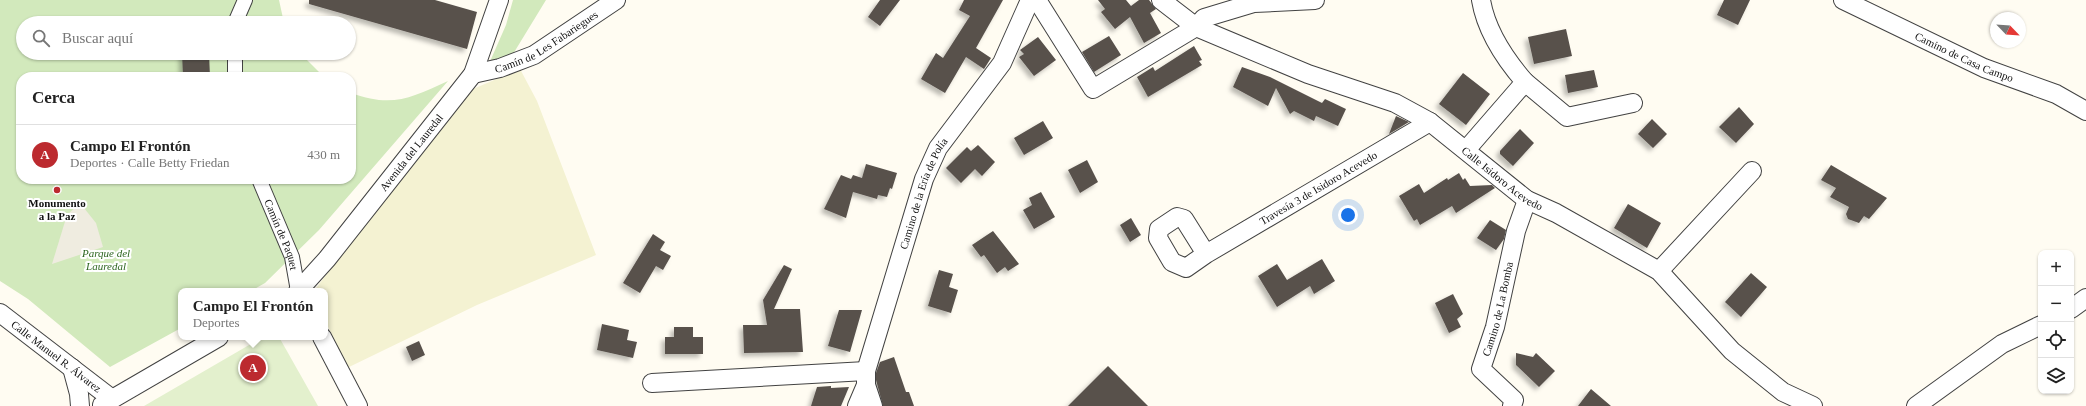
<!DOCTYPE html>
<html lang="es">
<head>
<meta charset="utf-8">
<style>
	body { margin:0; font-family:Georgia,serif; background:#f2f2f2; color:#222 }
	.controls { position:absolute; right:12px; bottom:12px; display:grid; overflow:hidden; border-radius:8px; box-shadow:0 1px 3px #0004 }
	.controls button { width:36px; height:36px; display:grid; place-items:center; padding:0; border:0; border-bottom:1px solid #e0e0e0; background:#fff; color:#222; font:20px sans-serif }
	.compass { position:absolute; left:1990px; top:12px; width:36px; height:36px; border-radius:50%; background:#fff; box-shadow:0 1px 3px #0004; rotate:115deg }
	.you { position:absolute; left:1348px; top:215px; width:14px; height:14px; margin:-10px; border:3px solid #fff; border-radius:50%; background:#1a73e8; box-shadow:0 0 0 6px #1a73e833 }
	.badge { display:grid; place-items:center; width:26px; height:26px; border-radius:50%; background:#bc2a2f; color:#fff; font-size:13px; font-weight:700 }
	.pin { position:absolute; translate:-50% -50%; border:2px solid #fff; box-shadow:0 1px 4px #0006 }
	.popup { position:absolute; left:178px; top:288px; width:150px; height:52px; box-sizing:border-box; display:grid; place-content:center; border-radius:8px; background:#fff; filter:drop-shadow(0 1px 3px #0005); font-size:13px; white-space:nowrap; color:#767676 }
	.popup b { font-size:15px; color:#222 }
	.popup::after { content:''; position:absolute; left:50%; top:100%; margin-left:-8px; border:8px solid transparent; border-top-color:#fff }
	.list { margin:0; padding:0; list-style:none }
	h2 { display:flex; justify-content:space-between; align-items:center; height:52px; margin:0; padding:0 16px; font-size:17px }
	h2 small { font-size:13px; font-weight:400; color:#767676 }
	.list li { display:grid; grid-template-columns:26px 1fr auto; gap:12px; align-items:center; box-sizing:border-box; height:60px; padding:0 16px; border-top:1px solid #e0e0e0 }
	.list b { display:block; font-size:15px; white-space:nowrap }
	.list p { margin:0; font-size:13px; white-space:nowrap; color:#767676 }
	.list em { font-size:13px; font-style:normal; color:#767676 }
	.icon { flex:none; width:22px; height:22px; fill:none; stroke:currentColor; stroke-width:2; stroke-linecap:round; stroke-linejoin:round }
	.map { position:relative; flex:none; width:2086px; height:406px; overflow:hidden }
	.search { position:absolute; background:#fff; box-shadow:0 1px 3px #0004; left:16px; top:16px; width:340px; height:44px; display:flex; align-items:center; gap:10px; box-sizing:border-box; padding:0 14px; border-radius:22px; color:#767676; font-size:15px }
	.panel { position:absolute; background:#fff; box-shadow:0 1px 3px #0004; left:16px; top:72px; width:340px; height:112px; border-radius:16px }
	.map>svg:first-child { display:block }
	.farmland { fill:#f4f2d2 }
	.green { fill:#d2e9bc }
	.pitch { fill:#e3f0cd }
	.plaza { fill:#efece0 }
	.building { fill:#58514c; filter:url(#shadow) }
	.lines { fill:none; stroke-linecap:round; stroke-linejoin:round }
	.pedestrian-casing { stroke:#424242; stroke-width:16 }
	.minor-casing { stroke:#424242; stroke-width:20 }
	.pedestrian { stroke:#fff; stroke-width:14 }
	.minor { stroke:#fff; stroke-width:18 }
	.poi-dot { fill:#bc2a2f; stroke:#fff; stroke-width:1.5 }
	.labels { text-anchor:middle; stroke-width:4; stroke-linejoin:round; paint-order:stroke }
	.street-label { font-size:11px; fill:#0f0f0f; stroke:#fff }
	.poi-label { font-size:11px; font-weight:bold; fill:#0f0f0f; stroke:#fff }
	.park-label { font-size:11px; font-style:italic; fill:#2e6621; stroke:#fff }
</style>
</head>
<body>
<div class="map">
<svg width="2086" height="406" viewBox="0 0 2086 406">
	<defs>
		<filter id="shadow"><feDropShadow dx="-3.5" dy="3.5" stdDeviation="2" flood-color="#0004"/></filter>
	</defs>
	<rect width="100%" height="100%" fill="#fffcf2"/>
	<path class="farmland" d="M520 69 537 101 596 255 477 305 347 368 325 320V291H314L459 95Z"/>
	<path class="green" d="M0 0H279L284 23H23V53H300L324 77H21V179H351V93C392 108 411 98 448 81L319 230 265 283 251 291H181V328L110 367 28 299 0 281Z
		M513 0H546L510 59 488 66 506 25Z"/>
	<path class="pitch" d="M263 337H279L318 406H144Z"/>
	<path class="plaza" d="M80 203 96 223 103 247 52 264 67 215Z"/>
	<path class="building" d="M309 0H435L477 12 467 49 309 4Z
		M880 0H900L880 26 868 17Z
		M964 0H1003L976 48 991 58 984 69 966 57 945 93 921 79 936 53 943 58 970 16 959 10Z
		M1098 0H1126L1131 6 1139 0H1149L1156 9 1150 13 1161 33 1144 43 1130 17 1115 29 1101 12 1105 9Z
		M1724 0H1750L1738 25 1717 15Z
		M1566 29 1572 56 1534 64 1528 37Z
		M1109 36 1121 55 1094 72 1082 52Z
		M1038 37 1056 60 1034 76 1019 57 1024 54 1020 50Z
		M1194 46 1202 60 1199 61 1202 65 1148 97 1137 77 1153 67 1155 71Z
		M182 53H209L210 77H183Z
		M1242 67 1270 77 1322 103 1325 99 1346 109 1338 126 1316 116 1314 121 1294 111 1290 114 1276 88 1268 106 1233 87Z
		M1594 70 1598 87 1568 93 1565 75Z
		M1463 73 1490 94 1466 125 1439 104Z
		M1739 107 1754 124 1736 143 1719 127Z
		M1396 116 1409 122 1389 134Z
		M1652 119 1667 134 1653 148 1638 134Z
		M1043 121 1053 138 1024 155 1014 138Z
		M1520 129 1534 143 1513 166 1500 154V151Z
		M978 145 995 162 982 176 975 169 961 183 946 168 967 147 971 151Z
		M1087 160 1098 182 1080 193 1068 170Z
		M866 164 897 173 892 189 890 188 887 197 878 195 877 199 853 192 846 218 824 209 841 175 851 179 853 175 862 178Z
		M1831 165 1887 198 1869 219 1864 216 1859 223 1848 219 1846 214 1849 207 1830 197 1836 188 1821 180Z
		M1459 173 1463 180 1465 178 1470 186 1492 185 1495 188 1456 213 1452 206 1420 225 1417 219 1414 221 1399 196 1419 184 1424 193 1447 178 1448 180Z
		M1041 192 1055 217 1034 229 1023 210 1032 205 1029 198Z
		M1628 204 1661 223 1647 248 1614 228Z
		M1131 218 1141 235 1130 242 1120 225Z
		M1490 220 1506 230 1504 239 1496 250 1477 238Z
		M993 231 1019 264 1008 271 1005 267 997 273 984 255 981 257 972 245Z
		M653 234 665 242 660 250 671 256 663 270 656 266 640 293 623 283Z
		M1322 259 1335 281 1314 294 1310 286 1277 307 1258 276 1277 264 1287 280Z
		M784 265 792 269 774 309H800L803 352 744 353 743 325H767L763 300Z
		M939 270 953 274 949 287 958 290 951 313 928 306Z
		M1751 273 1767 287 1741 317 1725 302Z
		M1453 294 1463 314 1457 319 1461 327 1449 333 1435 303Z
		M839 310H862L850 352 828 346Z
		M602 324 629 330 627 340 637 342 633 358 597 350Z
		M674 327H693V337H703V354H665V337H674Z
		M419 341 425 355 412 361 406 347Z
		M1516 353 1533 357 1536 353 1555 371 1539 387 1516 365Z
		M894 357 906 392H909L914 406H883L876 380V373L880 362Z
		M1108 366 1148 406H1068Z
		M831 386V388L849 387 841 406H811L817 387Z
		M1591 389 1611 406H1578Z"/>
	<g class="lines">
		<g class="pedestrian-casing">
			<g id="pedestrian">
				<path d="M235 23 245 0"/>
				<path d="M235 77V53"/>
				<path id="s1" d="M259 179 292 257 298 291"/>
			</g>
		</g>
		<g class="minor-casing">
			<g id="minor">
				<path d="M1037 0 1093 89 1196 27 1204 18 1254 3 1315 0"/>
				<path id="s2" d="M1161 0 1196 27 1308 74 1395 103 1430 122 1527 200 1556 213 1659 271 1732 351 1783 392 1813 406"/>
				<path id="s3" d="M1843 0 1984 68 2056 94 2086 111"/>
				<path id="s4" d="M473 74 500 68 534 55 616 0"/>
				<path d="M1525 82 1567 117 1633 103"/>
				<path d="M1466 150 1525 82C1505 59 1486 30 1481 0"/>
				<path id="s5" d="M1206 254 1184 219 1177 217 1159 229 1158 238 1172 262 1186 268 1206 254 1430 122"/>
				<path d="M1659 271 1752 171"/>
				<path id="s6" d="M298 291 327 259 473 74 499 0"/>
				<path d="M2071 309 2086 298"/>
				<path id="s7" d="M0 313 112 399"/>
				<path d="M322 337 358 406"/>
				<path d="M72 368 79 394 80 406"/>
				<path d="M652 383 866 371"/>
				<path d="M102 405 219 337"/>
				<path d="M857 406 866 385"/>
				<path id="s8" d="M873 406 866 385V371L924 179 938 148 1002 63 1030 0"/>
				<path id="s9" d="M1512 406 1514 400 1481 369 1495 327 1516 231 1527 200"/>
				<path d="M1916 406 2002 344 2041 325"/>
			</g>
		</g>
		<use href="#pedestrian" class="pedestrian"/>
		<use href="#minor" class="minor"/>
	</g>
	<circle class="poi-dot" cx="57" cy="190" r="4"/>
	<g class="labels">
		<g class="street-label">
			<text dy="4" stroke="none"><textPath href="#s4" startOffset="81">Camín de Les Fabariegues</textPath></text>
			<text dy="4" stroke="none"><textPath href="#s3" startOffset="134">Camino de Casa Campo</textPath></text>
			<text dy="4" stroke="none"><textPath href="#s6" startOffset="179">Avenida del Lauredal</textPath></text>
			<text dy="4" stroke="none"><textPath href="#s2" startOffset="389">Calle Isidoro Acevedo</textPath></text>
			<text dy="4" stroke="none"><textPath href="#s5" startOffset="277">Travesía 3 de Isidoro Acevedo</textPath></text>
			<text dy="4" stroke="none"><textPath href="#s8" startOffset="223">Camino de la Ería de Polía</textPath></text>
			<text dy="4" stroke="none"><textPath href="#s1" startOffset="60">Camín de Paquet</textPath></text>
			<text dy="4" stroke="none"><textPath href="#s9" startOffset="114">Camino de La Bomba</textPath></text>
			<text dy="4" stroke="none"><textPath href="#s7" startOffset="71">Calle Manuel R. Álvarez</textPath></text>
		</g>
		<g class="poi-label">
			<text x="57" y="207">Monumento<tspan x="57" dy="13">a la Paz</tspan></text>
		</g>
		<g class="park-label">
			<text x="106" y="257">Parque del<tspan x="106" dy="13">Lauredal</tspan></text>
		</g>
	</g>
</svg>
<div class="controls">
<button>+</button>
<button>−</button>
<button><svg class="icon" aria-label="locate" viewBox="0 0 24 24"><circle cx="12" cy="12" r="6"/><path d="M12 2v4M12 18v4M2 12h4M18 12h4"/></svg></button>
<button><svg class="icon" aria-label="layers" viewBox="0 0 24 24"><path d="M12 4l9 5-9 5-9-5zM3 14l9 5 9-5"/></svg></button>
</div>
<svg class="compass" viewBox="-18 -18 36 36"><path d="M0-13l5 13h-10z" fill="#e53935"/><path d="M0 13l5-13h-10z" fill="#767676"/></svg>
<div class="you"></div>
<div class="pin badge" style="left:253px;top:368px">A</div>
<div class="popup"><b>Campo El Frontón</b>Deportes</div>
<div class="search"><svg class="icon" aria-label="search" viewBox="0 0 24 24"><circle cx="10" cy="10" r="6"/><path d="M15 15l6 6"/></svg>Buscar aquí</div>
<section class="panel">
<h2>Cerca<small></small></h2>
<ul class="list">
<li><span class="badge">A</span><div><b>Campo El Frontón</b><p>Deportes · Calle Betty Friedan</p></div><em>430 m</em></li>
</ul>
</section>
</div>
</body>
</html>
